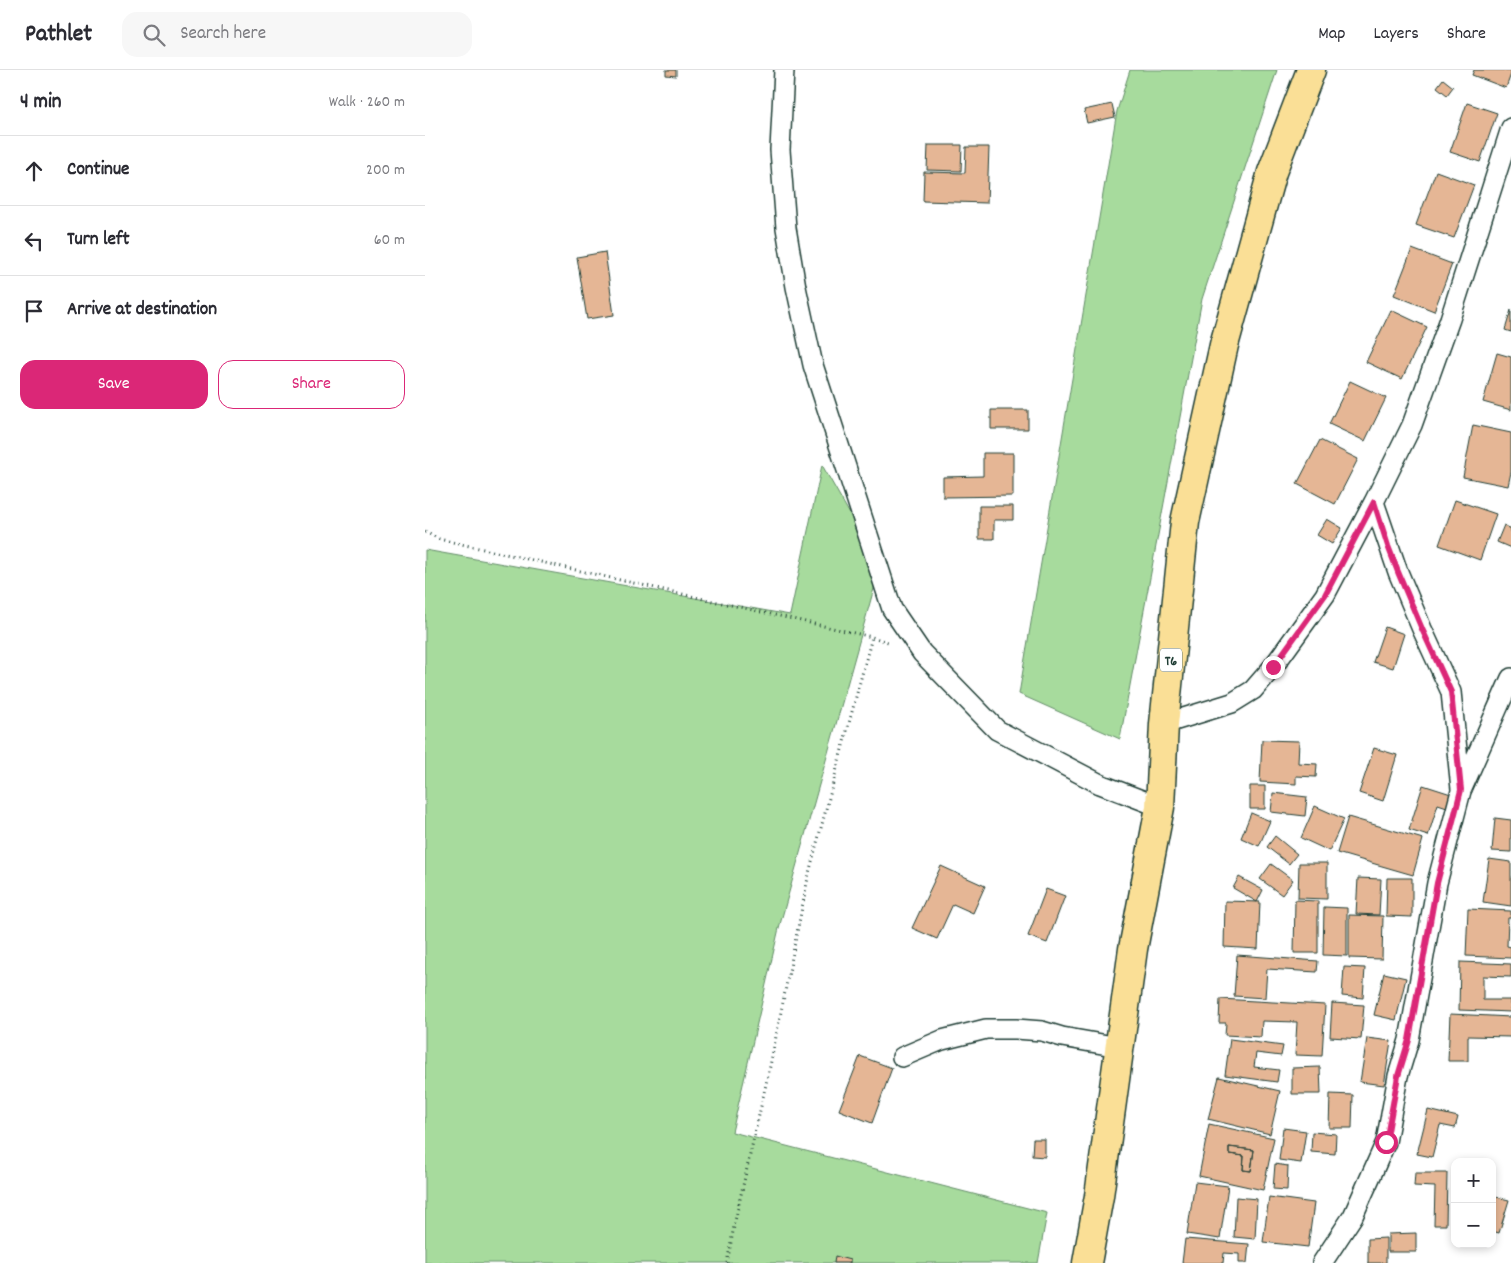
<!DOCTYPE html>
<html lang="en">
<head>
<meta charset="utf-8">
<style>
	body { margin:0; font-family:Dekko,sans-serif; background:#f7f7f7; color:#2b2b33 }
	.controls { position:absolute; right:15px; bottom:15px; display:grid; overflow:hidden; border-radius:10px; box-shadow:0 2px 8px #0003 }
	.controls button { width:45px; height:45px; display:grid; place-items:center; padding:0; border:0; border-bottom:1px solid #e1e1e2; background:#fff; color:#2b2b33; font:25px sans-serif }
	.stop { position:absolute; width:15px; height:15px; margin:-11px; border:4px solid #db2777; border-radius:50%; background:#fff }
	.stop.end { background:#db2777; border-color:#fff; box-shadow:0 1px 5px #0008 }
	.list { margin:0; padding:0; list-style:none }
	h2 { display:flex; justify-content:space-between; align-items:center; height:65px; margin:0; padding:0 20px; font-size:21px }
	h2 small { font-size:16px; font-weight:400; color:#7c7c81 }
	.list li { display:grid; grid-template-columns:32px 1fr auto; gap:15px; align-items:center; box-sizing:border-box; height:70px; padding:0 20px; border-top:1px solid #e1e1e2 }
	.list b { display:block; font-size:19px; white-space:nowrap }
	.list em { font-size:16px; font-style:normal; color:#7c7c81 }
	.actions { display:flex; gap:10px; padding:15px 20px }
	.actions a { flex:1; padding:11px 0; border:1px solid #db2777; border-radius:15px; text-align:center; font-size:18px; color:#db2777 }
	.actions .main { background:#db2777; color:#fff }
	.icon { flex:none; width:28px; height:28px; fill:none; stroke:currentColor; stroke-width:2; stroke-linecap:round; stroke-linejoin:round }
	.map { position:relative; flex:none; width:1086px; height:1193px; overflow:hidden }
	header { display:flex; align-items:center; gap:30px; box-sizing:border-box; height:70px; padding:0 25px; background:#fff; border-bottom:1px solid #e1e1e2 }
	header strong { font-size:24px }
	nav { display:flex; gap:28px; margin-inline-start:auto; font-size:18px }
	.search { width:350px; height:45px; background:#f7f7f7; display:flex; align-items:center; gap:12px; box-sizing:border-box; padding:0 18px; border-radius:15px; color:#7c7c81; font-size:19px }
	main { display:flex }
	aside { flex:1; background:#fff }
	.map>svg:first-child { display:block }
	.green { fill:#a7db9d; stroke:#638c68 }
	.building { fill:#e5b695; stroke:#1f3d34; fill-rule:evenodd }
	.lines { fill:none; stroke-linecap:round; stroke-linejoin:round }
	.minor-casing { stroke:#1f3d34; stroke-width:22 }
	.trunk-casing { stroke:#1f3d34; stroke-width:31 }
	.path { stroke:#1f3d34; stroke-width:3; stroke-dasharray:1 4; stroke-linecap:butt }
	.minor { stroke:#fff; stroke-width:19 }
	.trunk { stroke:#fadf96; stroke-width:28 }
	.route { stroke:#db2777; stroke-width:6 }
	.labels { text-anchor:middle; stroke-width:4.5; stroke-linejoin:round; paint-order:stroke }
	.shield { fill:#fff; stroke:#627771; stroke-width:1 }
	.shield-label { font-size:14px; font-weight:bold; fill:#1f3d34 }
</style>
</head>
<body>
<header>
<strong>Pathlet</strong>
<div class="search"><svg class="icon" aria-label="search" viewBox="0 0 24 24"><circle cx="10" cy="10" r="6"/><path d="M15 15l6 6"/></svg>Search here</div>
<nav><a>Map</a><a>Layers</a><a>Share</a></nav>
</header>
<main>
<aside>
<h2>4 min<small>Walk · 260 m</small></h2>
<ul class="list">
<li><svg class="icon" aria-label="ahead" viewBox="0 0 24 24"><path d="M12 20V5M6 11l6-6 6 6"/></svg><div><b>Continue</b></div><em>200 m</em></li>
<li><svg class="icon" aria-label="left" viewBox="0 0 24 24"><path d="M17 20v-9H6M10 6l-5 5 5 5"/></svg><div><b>Turn left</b></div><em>60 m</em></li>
<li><svg class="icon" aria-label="arrive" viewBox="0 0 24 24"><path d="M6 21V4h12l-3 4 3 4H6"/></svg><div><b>Arrive at destination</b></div></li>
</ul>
<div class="actions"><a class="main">Save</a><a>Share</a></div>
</aside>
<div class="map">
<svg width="1086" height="1193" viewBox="0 0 1086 1193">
	<rect width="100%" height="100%" fill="#fff"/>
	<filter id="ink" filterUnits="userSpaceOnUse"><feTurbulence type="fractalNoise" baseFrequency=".02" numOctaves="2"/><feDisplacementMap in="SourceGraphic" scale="10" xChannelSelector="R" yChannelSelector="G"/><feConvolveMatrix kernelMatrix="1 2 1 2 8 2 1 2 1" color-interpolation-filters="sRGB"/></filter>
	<g filter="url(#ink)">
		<path class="green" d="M705 0H852L777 229 695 669 594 624 692 41Z
			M397 395 455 497 354 858 307 1062 622 1143 613 1193H0V480L365 545Z"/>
		<path class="building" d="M241 0H251V6L241 5Z
			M1049 0H1086V4L1081 18 1047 5Z
			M1018 9 1028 17 1022 25 1012 17Z
			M1042 33 1072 43 1055 92 1025 82Z
			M687 34 690 47 662 53 659 40Z
			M503 75H537L536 101 502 100Z
			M541 77H564L562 133 498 131 499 102 540 103Z
			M1011 101 1049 115 1029 168 991 155Z
			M987 179 1027 194 1009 241 969 225Z
			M180 182 189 245 162 249 152 187Z
			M966 240 1002 257 977 309 941 292Z
			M1086 240V262L1080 260Z
			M1072 283 1086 287V340L1058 332Z
			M925 311 961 328 940 371 904 354Z
			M566 340H603V359H566Z
			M1048 355 1086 363V402L1083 416 1038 407Z
			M895 370 933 389 910 434 872 414Z
			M558 383H588V426L518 427V407L558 406Z
			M1030 430 1071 444 1055 490 1014 475Z
			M554 436H588V450H569V469H554Z
			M902 449 917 458 907 474 892 465Z
			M1079 455 1086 459V478L1072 472Z
			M960 557 979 564 968 598 948 592Z
			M837 670 874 671 873 693 892 694 891 707 871 706V714L835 712Z
			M949 678 972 685 958 731 934 723Z
			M998 715 1026 724 1022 737 1013 734 1003 766 984 760Z
			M825 716H840V739H825Z
			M848 723 882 727 880 746 846 742Z
			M890 736 919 749 904 781 876 768Z
			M826 743 845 751 834 776 816 768Z
			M923 747 998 769 988 805 912 783Z
			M1070 748 1086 750V782L1067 781Z
			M850 766 872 784 864 794 842 777Z
			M1064 789 1086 792V836L1058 832Z
			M874 793H902V829L873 828Z
			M846 794 868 810 857 825 835 809Z
			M516 796 560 816 548 843 528 834 512 869 487 858Z
			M814 807 838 820 832 832 808 818Z
			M933 808 956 809 954 845 931 844Z
			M962 808H987V847L961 846Z
			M621 819 640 826 622 873 603 866Z
			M870 830 893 831V883H869Z
			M800 831 835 832 833 879 799 877Z
			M899 837 922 838V886L898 885Z
			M1043 839 1086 841V848H1083L1082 876 1086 877V888L1041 886Z
			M924 845 958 846 957 889 924 888Z
			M812 885 893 891 892 902 842 899 840 928 809 926Z
			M1035 892 1086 894V907L1058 906V930H1086V942L1034 940Z
			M919 897 940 898 938 928 917 926Z
			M959 903 981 908 971 950 949 945Z
			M795 929 900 935 897 986 870 985 872 952 837 951 836 967 800 965 801 953H794Z
			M907 933 939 935 936 969 905 967Z
			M1025 944 1086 947V967L1043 966V991H1023Z
			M942 968 966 971 959 1015 935 1012Z
			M805 969 858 976 856 986 831 983 829 997 854 1000 852 1012 800 1005Z
			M435 986 467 998 447 1053 414 1040Z
			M895 997 896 1024H867V998Z
			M794 1007 855 1021 845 1064 783 1049Z
			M905 1024 928 1025 927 1058H904Z
			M1003 1040 1033 1047 1030 1058 1015 1055 1007 1087 992 1084Z
			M784 1054 849 1068 838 1120 774 1106ZM804 1077 829 1080 826 1101 818 1100 819 1086 804 1084Z
			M858 1058 881 1061 876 1093 854 1090Z
			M887 1062 911 1064 910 1084 886 1082Z
			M608 1069H620V1087L607 1086Z
			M804 1077 829 1080 826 1101 818 1100 819 1086 804 1084Z
			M850 1094 863 1096 862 1120 848 1119Z
			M990 1103H1022L1021 1155H1009L1010 1117 989 1116Z
			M770 1112 803 1116 795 1169 762 1164Z
			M1067 1126 1084 1130 1074 1163 1067 1161Z
			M811 1127 832 1129 830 1169 809 1167Z
			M844 1127 889 1133 883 1177 838 1172Z
			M991 1163V1182H963V1164Z
			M961 1168V1193H943V1169Z
			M760 1169 824 1174 822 1193H814V1184L799 1183 798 1193H757Z
			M410 1186 425 1190V1193H409Z"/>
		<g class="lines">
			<g class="minor-casing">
				<path id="minor" d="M359 0 355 80 361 158 371 217 388 295 467 539 497 583 572 660 675 714 735 737
					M949 432 973 502 997 559 1026 622 1036 719
					M739 654 807 633 828 620 848 597 900 525 949 432 987 355 1025 249 1086 58
					M477 987 517 970 561 959H591L617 961 637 967 694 977
					M897 1193 928 1146 961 1072 973 1006 984 970 1012 813 1036 721 1086 608"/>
			</g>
			<g class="trunk-casing">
				<path id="trunk" d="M662 1193 674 1126 708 879 735 737 739 654 760 452 799 275 847 102 886 0"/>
			</g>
			<path class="path" d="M0 462 14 469 447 567 466 573
				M302 1193 310 1151 344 1001 384 803 447 567"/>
			<use href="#minor" class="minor"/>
			<use href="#trunk" class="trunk"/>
		</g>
	</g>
	<g class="lines" filter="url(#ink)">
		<path class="route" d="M848 597 900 525 949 432 963 476 973 502 997 559 1026 622 1036 720 1012 813 984 970 973 1006 961 1072"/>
	</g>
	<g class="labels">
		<rect class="shield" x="735" y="578.5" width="22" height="23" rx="4"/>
		<g class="shield-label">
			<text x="746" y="595">T6</text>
		</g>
	</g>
</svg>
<div class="controls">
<button>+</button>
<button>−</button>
</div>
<div class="stop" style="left:961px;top:1072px"></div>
<div class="stop end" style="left:848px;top:597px"></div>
</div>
</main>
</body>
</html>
